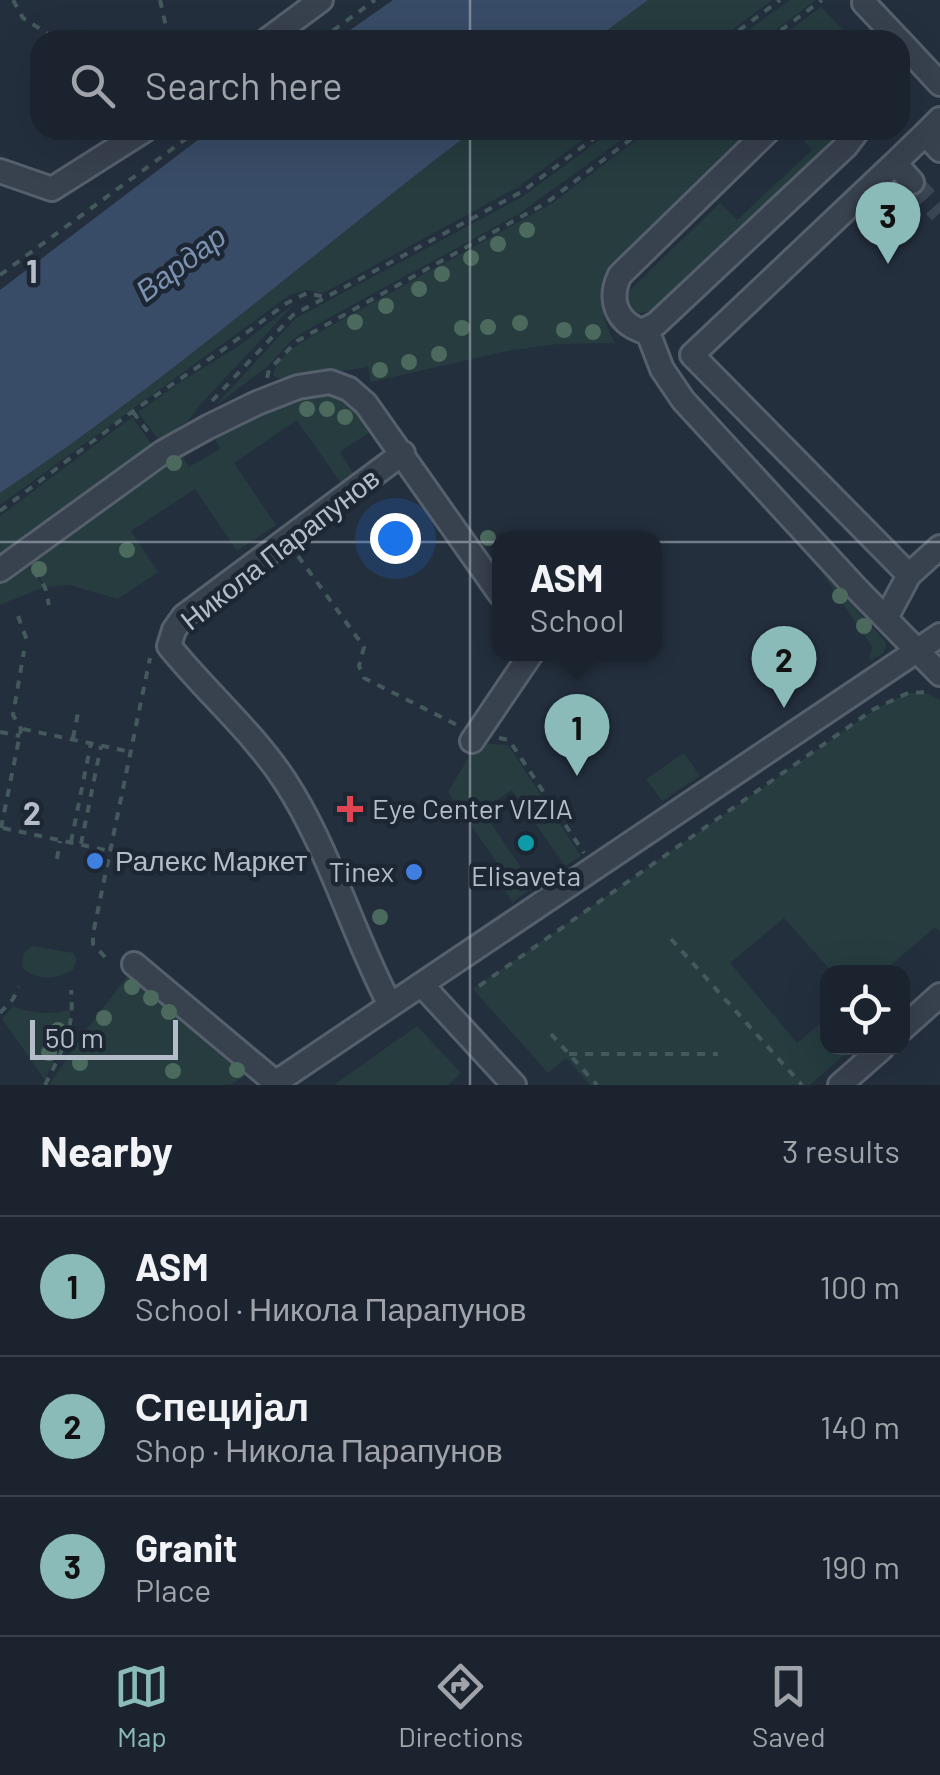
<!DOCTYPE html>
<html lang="en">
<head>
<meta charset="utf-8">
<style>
	body { margin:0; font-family:Barlow,sans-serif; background:#282f3a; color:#f1f3f6 }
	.controls { position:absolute; right:30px; bottom:30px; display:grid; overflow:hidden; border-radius:20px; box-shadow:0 10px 40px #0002 }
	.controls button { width:90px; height:90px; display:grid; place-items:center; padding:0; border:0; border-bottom:2px solid #39404a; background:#1b232e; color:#f1f3f6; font:50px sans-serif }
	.scale { position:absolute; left:30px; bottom:25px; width:148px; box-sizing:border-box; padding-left:10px; border:5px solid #b4bcc9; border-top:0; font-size:28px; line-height:35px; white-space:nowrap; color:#b4bcc9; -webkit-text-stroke:8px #1d2633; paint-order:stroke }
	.you { position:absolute; left:395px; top:538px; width:35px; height:35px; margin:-25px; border:8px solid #fff; border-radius:50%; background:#1a73e8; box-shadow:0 0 0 15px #1a73e833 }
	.badge { display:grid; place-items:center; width:65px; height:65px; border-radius:50%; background:#8bbbb9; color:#111; font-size:32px; font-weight:700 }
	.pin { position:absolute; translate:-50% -82px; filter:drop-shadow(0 2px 5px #0008) }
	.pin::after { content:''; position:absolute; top:52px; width:35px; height:30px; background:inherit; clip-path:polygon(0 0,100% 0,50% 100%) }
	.popup { position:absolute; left:492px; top:531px; width:170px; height:130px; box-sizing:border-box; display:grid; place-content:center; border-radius:20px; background:#1b232e; filter:drop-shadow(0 2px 8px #0005); font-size:32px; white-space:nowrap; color:#a0a4aa }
	.popup b { font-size:38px; color:#f1f3f6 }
	.popup::after { content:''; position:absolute; left:50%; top:100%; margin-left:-20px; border:20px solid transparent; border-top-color:#1b232e }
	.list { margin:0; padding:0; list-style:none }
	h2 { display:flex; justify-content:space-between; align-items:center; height:130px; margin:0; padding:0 40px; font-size:42px }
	h2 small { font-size:32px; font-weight:400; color:#a0a4aa }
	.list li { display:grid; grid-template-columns:65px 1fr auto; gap:30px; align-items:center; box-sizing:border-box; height:140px; padding:0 40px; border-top:2px solid #39404a }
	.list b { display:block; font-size:38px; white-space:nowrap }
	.list p { margin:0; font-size:32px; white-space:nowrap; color:#a0a4aa }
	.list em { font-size:32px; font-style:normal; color:#a0a4aa }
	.icon { flex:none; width:55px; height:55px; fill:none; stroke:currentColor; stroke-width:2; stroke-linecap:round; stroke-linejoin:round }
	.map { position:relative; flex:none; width:940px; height:1085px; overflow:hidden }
	.search { position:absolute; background:#1b232e; box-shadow:0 10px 40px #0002; left:30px; right:30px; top:30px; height:110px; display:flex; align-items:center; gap:25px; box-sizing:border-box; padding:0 35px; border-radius:30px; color:#a0a4aa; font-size:38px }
	.sheet { height:550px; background:#1b232e }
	nav { display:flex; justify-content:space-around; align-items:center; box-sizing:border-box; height:140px; border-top:2px solid #39404a; background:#1b232e; font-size:28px; color:#a0a4aa }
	nav a { display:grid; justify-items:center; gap:5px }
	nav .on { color:#8bbbb9 }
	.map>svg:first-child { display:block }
	.green { fill:#263c3f }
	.water { fill:#394c67 }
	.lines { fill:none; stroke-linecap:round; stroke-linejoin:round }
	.minor-tunnel { stroke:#3a4453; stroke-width:22; stroke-dasharray:22 11; stroke-linecap:butt }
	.minor-casing { stroke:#565f6c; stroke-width:28 }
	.path { stroke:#44595c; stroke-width:4; stroke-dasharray:8 8; stroke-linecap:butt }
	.minor { stroke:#38414e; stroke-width:22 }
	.tree { fill:#4b6a5d }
	.grid { fill:none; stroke:#b4bcc9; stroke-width:2.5; stroke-opacity:0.55 }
	.health-dot { fill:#e0444e; stroke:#1d2633; stroke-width:4 }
	.culture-dot { fill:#0f9aa8; stroke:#1d2633; stroke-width:4 }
	.shop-dot { fill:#3f7fe0; stroke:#1d2633; stroke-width:4 }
	.labels { text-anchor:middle; stroke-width:9; stroke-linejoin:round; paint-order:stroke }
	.street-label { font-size:28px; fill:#b4bcc9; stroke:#1d2633 }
	.poi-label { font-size:28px; fill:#b4bcc9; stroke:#1d2633; text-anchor:start }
	.water-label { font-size:30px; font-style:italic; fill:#7c92b1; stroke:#1d2633 }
	.grid-label { font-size:32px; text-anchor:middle; font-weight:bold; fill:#b4bcc9; stroke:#1d2633; stroke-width:9; stroke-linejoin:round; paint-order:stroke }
</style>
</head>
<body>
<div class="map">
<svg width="940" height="1085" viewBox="0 0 940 1085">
	<rect width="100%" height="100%" fill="#242f3e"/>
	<path class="green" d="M648 0H772L718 40H594Z
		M790 0H816L762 40H735Z
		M821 7 852 40H776Z
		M474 130H596L518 187 324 293 306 290 290 295 0 505V493C166 383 315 251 474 130Z
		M613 130H635L517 215 305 331 292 340 267 367 214 407 296 318 522 197Z
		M650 130H753L691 188 614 268C596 293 601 318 615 343L558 344 507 351 371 382 368 367 285 380 277 378 273 375C277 359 293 348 307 339L551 204Z
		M806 130H837L838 134 827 148 658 306C645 315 635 317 627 301L629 291 720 203 737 220 812 150 800 136Z
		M295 303 200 405 189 420 159 440 138 412 182 381 239 346Z
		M320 388 345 395 373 430 340 452 353 473 340 482 297 420 234 463 276 525 237 551 195 489 131 531 158 572 118 599 69 585 46 587 27 561 180 453 189 467 220 449 213 435 230 425Z
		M132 417 152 445 0 555V516Z
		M25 562 44 587 0 605V579Z
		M821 571 885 641C889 652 878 656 869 661L872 647Z
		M908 693H926L940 700V932L935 927 883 972H832L784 918 730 963 797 1043 826 1019 828 1048 851 1049 810 1085H590L566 1058 548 1073 473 989 877 708Z
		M477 743 508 745 581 856 565 866 512 790 482 810 534 887 512 902 497 878 500 867 448 792Z
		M684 753 700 776 662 801 646 779Z
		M33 946 73 953 77 959 73 970C54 980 39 981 22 968 22 957 23 951 33 946Z
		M134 968 256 1070 230 1085H49L86 1030Z
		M13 1006C31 1014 51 1015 70 1010L69 1028 45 1080 2 1019Z
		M417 1026 461 1073 448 1085H334Z"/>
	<path class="water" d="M393 0H648L594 40H336Z
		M211 130H474C315 251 166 383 0 493V290Z"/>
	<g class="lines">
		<path class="minor-tunnel" d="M912 182 940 213"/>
		<g class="minor-casing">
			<path id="minor" d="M864 3 899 40
				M267 40 321 0
				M900 41 940 84
				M940 119 925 134 940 150
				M769 130 620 275C608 299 616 322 642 331L656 324 846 146 858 130
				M895 163 692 355 909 575 940 547
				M0 171 52 189 145 130
				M912 182 895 163 925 134
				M647 330 662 369 683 400 855 587 940 674
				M0 570 163 452 208 427 257 403 298 387 330 382 349 389 366 404 500 594
				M886 618 909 575
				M472 741 531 654
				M134 964 276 1083
				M422 985 514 1085
				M390 1005C352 933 330 850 285 781 252 731 206 692 169 646L174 630 184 616 403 453
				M902 1029 940 995
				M272 1085 940 635
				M840 1085 882 1048"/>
		</g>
		<path class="path" d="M13 0 23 18 58 40
			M160 0 169 40
			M320 40 375 0
			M726 40 780 0
			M768 40 822 0
			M0 275 198 130
			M267 378 269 370 297 341 546 203 643 130
			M212 401 293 315 523 191 605 130
			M133 412 151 436
			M0 511 133 411 224 349 287 303 307 293 325 297
			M298 556 364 647 359 666 364 678 457 725
			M33 571 45 587 49 605
			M18 616 28 643
			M23 729 131 752
			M0 732 20 736
			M73 738 79 708
			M499 738 509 740 584 853
			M1 828 21 729 13 715 24 651
			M3 828 110 851
			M71 842 91 743
			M81 844 101 746
			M57 859 60 841
			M671 939 802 1085
			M105 957 93 944V934L150 658
			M479 986 874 709 908 693 928 692
			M0 1013 13 999 19 987
			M551 1034 597 1085
			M569 1054H718
			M45 1085C62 1051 75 1029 71 990"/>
		<use href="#minor" class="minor"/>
	</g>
	<g class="tree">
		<circle cx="527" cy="230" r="8"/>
		<circle cx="498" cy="244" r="8"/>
		<circle cx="471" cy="258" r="8"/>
		<circle cx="442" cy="274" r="8"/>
		<circle cx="419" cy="289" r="8"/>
		<circle cx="386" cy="306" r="8"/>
		<circle cx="355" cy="322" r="8"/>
		<circle cx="520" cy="323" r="8"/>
		<circle cx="488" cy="327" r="8"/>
		<circle cx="462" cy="328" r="8"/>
		<circle cx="564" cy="330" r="8"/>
		<circle cx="593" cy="332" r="8"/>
		<circle cx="439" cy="354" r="8"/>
		<circle cx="409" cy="362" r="8"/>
		<circle cx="380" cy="370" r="8"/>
		<circle cx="307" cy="409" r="8"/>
		<circle cx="327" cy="409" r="8"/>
		<circle cx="345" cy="417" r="8"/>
		<circle cx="174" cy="463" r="8"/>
		<circle cx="488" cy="538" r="8"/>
		<circle cx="127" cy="550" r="8"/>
		<circle cx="39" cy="569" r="8"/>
		<circle cx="840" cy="596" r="8"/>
		<circle cx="864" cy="626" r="8"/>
		<circle cx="380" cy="917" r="8"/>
		<circle cx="132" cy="987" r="8"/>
		<circle cx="151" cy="998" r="8"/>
		<circle cx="169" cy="1012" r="8"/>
		<circle cx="104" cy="1018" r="8"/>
		<circle cx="58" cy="1030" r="8"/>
		<circle cx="90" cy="1040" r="8"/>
		<circle cx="49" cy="1053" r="8"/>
		<circle cx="80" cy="1063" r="8"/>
		<circle cx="237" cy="1070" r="8"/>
		<circle cx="173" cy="1071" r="8"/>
	</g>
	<path class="grid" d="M470 0V40M470 130V1085M0 542H940"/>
	<path class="health-dot" d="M345 794h10v10h10v10h-10v10h-10v-10h-10v-10h10z"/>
	<circle class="culture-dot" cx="526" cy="843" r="10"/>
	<g class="shop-dot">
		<circle cx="95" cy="861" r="10"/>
		<circle cx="414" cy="872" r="10"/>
	</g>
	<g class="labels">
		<g class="street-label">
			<text transform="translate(280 549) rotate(-38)" y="10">Никола Парапунов</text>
		</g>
		<g class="poi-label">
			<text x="372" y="819">Eye Center VIZIA</text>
			<text x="115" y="871">Ралекс Маркет</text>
			<text x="394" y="882" text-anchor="end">Tinex</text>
			<text x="526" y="886" text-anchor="middle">Elisaveta</text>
		</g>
		<g class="water-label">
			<text transform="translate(181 264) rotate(-37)" y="10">Вардар</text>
		</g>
	</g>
	<g class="grid-label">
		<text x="32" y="283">1</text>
		<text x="32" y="825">2</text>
	</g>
</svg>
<div class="controls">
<button><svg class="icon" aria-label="locate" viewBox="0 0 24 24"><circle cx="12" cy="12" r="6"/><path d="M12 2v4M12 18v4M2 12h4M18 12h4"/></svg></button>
</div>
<div class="scale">50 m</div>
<div class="you"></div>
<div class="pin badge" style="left:577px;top:776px">1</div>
<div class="popup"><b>ASM</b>School</div>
<div class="pin badge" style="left:784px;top:708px">2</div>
<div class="pin badge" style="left:888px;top:264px">3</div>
<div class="search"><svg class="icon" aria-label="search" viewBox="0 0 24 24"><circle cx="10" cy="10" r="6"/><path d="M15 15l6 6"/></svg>Search here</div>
</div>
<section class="sheet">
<h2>Nearby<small>3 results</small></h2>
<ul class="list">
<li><span class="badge">1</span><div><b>ASM</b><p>School · Никола Парапунов</p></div><em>100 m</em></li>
<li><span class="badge">2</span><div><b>Специјал</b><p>Shop · Никола Парапунов</p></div><em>140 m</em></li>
<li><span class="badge">3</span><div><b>Granit</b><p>Place</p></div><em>190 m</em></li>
</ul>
</section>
<nav>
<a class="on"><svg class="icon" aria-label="map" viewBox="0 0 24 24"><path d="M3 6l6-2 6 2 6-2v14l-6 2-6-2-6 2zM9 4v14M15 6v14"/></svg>Map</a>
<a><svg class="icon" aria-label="directions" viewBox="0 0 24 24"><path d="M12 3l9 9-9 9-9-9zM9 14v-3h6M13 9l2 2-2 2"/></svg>Directions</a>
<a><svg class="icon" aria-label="saved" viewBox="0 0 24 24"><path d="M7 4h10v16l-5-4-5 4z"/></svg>Saved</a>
</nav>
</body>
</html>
